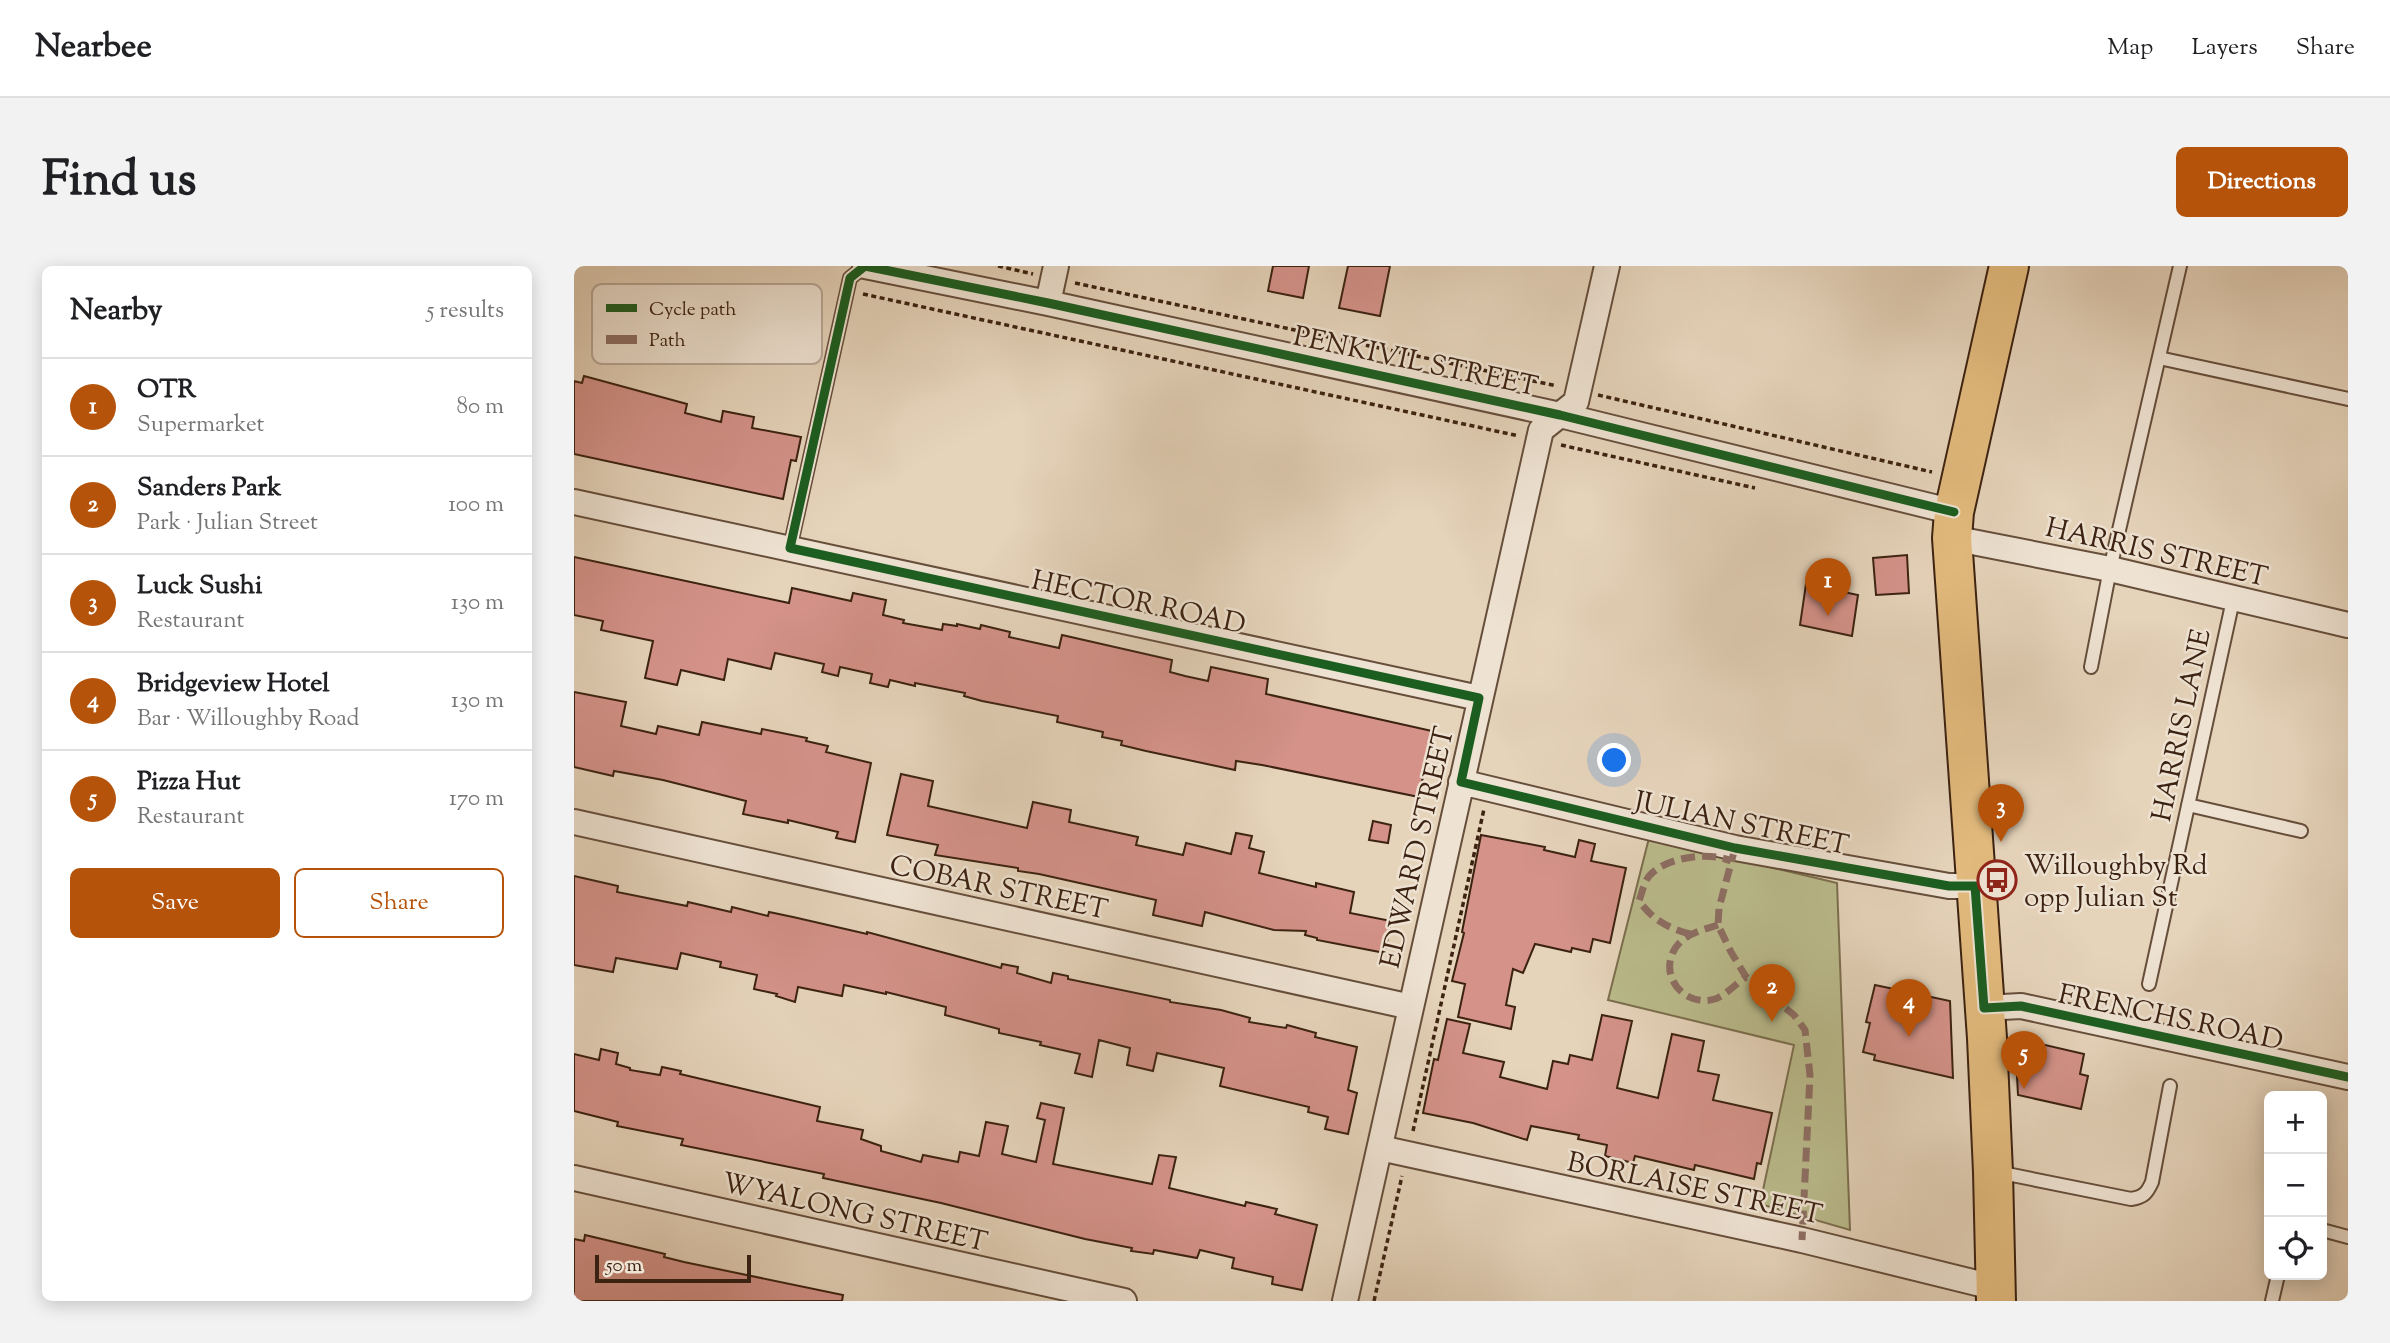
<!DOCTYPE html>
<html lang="en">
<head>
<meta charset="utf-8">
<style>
	body { margin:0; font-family:"Sorts Mill Goudy",serif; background:#f2f2f2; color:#202124 }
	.controls { position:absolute; right:21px; bottom:21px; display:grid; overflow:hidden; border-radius:10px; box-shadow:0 4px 18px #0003 }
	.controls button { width:63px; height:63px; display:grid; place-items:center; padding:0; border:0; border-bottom:2px solid #e0e0e0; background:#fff; color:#202124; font:35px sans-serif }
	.scale { position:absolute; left:21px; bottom:18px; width:156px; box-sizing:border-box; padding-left:7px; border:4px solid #3c2211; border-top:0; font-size:19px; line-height:24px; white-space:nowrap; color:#3c2211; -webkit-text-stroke:5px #eee2d2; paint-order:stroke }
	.you { position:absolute; left:1041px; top:495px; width:24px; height:24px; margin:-18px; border:5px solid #fff; border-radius:50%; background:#1a73e8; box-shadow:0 0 0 10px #1a73e833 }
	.badge { display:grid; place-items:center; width:46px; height:46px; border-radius:50%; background:#b45309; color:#fff; font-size:23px; font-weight:700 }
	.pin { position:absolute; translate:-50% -58px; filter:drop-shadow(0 2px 4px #0008) }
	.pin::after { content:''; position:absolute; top:37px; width:24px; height:21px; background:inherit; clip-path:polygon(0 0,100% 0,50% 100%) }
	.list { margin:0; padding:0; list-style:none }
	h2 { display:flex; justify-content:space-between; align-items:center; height:91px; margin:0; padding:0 28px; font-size:30px }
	h2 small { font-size:23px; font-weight:400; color:#757577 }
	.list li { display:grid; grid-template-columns:46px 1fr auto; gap:21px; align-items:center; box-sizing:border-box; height:98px; padding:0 28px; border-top:2px solid #e0e0e0 }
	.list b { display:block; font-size:26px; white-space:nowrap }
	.list p { margin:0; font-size:23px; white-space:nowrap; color:#757577 }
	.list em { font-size:23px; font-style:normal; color:#757577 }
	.actions { display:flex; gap:14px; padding:21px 28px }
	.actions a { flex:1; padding:16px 0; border:2px solid #b45309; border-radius:10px; text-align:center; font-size:24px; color:#b45309 }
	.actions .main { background:#b45309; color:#fff }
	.icon { flex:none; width:38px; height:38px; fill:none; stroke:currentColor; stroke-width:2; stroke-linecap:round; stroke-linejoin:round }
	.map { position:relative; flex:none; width:1774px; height:1035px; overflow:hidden; border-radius:10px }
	header { display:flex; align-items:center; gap:42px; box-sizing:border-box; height:98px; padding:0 35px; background:#fff; border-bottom:2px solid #e0e0e0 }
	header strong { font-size:33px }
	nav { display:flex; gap:38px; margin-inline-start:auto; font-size:24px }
	.intro { display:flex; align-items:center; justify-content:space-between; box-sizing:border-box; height:168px; padding:0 42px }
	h1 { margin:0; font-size:49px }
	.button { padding:18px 32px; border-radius:10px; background:#b45309; color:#fff; font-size:24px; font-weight:700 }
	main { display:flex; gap:42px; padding:0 42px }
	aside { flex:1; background:#fff; border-radius:10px; box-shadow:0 4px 18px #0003 }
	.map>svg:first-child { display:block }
	.green { fill:#babb8c; stroke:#7b6e4e; stroke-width:2 }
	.building { fill:#d49289; stroke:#3c2211; stroke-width:2 }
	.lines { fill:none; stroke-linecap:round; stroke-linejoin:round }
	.lane-casing { stroke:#664e3b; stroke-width:16 }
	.street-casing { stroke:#664e3b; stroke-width:28 }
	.primary-casing { stroke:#3c2211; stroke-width:42 }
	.path { stroke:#3c2211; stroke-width:3.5; stroke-dasharray:5 3.5; stroke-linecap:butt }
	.lane { stroke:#eee2d2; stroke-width:12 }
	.street { stroke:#eee2d2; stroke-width:24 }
	.primary { stroke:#e2ba7d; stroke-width:38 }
	.quiet { stroke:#8d6e63; stroke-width:7; stroke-dasharray:14 7; stroke-linecap:butt }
	.cycleway-casing { stroke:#eee2d2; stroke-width:13 }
	.cycleway { stroke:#1b5e20; stroke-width:9 }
	.labels { text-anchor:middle; stroke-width:5; stroke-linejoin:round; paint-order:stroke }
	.street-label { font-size:28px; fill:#3c2211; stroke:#eee2d2 }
	.poi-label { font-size:28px; fill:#3c2211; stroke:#eee2d2; text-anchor:start }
	.key { fill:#eee2d2; stroke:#b9a898; stroke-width:2 }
	.key-label { font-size:19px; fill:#3c2211 }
</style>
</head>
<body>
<header>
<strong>Nearbee</strong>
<nav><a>Map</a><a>Layers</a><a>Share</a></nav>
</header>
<div class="intro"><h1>Find us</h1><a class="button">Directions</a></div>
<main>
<aside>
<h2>Nearby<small>5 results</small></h2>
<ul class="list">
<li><span class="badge">1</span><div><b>OTR</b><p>Supermarket</p></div><em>80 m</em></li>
<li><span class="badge">2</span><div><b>Sanders Park</b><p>Park · Julian Street</p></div><em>100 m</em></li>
<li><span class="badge">3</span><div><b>Luck Sushi</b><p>Restaurant</p></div><em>130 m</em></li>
<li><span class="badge">4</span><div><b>Bridgeview Hotel</b><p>Bar · Willoughby Road</p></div><em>130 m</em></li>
<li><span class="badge">5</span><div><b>Pizza Hut</b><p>Restaurant</p></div><em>170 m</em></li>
</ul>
<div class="actions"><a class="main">Save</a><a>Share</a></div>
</aside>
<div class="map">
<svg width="1774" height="1035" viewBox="0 0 1774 1035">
	<rect width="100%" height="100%" fill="#e5d3ba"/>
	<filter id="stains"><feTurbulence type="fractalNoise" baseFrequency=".00286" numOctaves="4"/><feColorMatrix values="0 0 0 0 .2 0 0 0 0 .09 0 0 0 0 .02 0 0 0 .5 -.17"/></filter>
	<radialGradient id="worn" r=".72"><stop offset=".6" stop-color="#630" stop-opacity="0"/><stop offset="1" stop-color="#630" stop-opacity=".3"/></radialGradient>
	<path class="green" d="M1075 572 1263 617 1276 964 1186 938 1220 779 1034 734Z"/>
	<path class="building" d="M699 0H735L729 32 694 25Z
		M774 0H816L806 50 765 42Z
		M10 110 113 138 111 147 147 156 149 145 180 151 178 162 227 171 222 195 217 194 209 233 0 188V115L8 117Z
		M1333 289 1335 327 1302 329 1299 292Z
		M0 291 215 337 218 322 277 335 279 327 312 334 309 349 330 354 329 357 368 364 369 358 383 360V358L406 363 407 359 436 366 435 371 485 382 488 369 598 394 596 406 611 410 634 415 637 401 694 413 692 428 858 465 845 531 688 499 662 495 661 504 572 485 547 479 548 475 528 471 529 466 483 456 484 450 408 435 390 430 391 427 341 417V420L316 414 314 421 296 417 298 408 266 401 264 410 248 406 250 398 201 387 197 403 154 393 150 414 107 404 103 419 71 412 79 375 27 364 29 355 0 349Z
		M1232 318 1284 329 1278 370 1226 359Z
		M0 426 52 436 47 460 82 468 84 460 125 469 128 456 187 468 188 463 233 472 232 475 254 480 252 486 297 497 281 576 262 572 264 566 214 554V557L169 548 172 535 89 514 40 505 39 510 0 501Z
		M327 508 359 515 354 540 453 562 459 536 497 544 495 556 564 571 562 579 609 589 612 577 657 588 662 567 678 570 675 582 690 586 685 607 742 621V617L780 626 776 647 817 655 811 687 743 674V672L731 669 732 665 700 664 631 646 628 660 579 649 582 634 465 608 444 605V602L361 589 364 579 313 569Z
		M799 555 817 559 814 577 795 574Z
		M907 569 971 581 970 584 1001 591 1005 574 1021 578 1017 595 1052 602 1036 677 1019 673 1016 686 998 682 997 686 961 678 949 707 939 703 932 739 941 741 937 763 884 751 891 718 878 715 890 667 888 666Z
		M0 610 44 620 43 626 113 640 114 636 157 646 158 641 194 650 195 646 219 651 293 668V666L427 702 428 698 444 701 443 707 477 717 479 707 494 710V713L596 734V736L647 744 676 752 675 756 712 762 713 759 742 767 741 771 783 781 774 824 783 827 774 868 751 863 754 851 734 846 735 841 646 820 650 802 583 787 579 805 553 799 556 782 525 774 518 811 501 807 506 788 466 779 467 776 425 767V763L371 749 372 741 312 726V728L270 719 268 730 224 721 221 736 202 730 203 728 180 723 183 709 146 701 147 696 107 687 103 703 42 692 39 706 0 699Z
		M1301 719 1376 735 1379 812 1300 794 1301 789 1289 786 1296 757 1292 756Z
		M1028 749 1058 755 1043 822 1084 832 1098 768 1130 775 1124 805 1145 809 1139 834 1198 847 1187 898 1183 897 1180 913 1121 899 1120 904 1061 890 1059 897 1031 890 1033 879 1004 873 1005 869 957 860 953 874 899 857 849 847 860 793 864 794 873 753 896 758 889 787 930 796 926 811 973 823 979 795 994 798 996 789 1018 794Z
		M1441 772 1510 788 1506 808 1514 810 1507 843 1444 829Z
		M27 783 44 787 42 798 56 802V804L86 809 88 801 107 805 106 808 246 841 243 855 289 864 287 873 307 880V885L347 896 349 889 384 896 386 886 405 890 412 856 434 860 428 888 462 896 471 854 463 852 467 837 490 842 479 898 578 918 585 889 602 891 595 922 671 940 672 936 703 943 701 948 743 959 728 1024 698 1018 699 1011 658 1002 660 992 626 984 623 992 580 984 579 988 557 985 558 982 511 973 367 937 249 912 250 908 107 879 109 873 43 860 44 856 0 845V788L25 794Z
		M11 969 91 988 90 991 110 996 269 1029 268 1035H0V973L10 975Z"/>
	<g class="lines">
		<g class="lane-casing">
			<path id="lane" d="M1585 92 1774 133
				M216 282 276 12 291 0
				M1517 401 1536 303 1606 0
				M1614 539 1727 565
				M1575 718 1659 334
				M1423 906 1557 933C1570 931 1573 927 1578 916L1596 820
				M1748 964 1774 971
				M1698 1035 1704 1009"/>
		</g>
		<g class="street-casing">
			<path id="street" d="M291 0 474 37 986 149 1380 246
				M474 37 482 0
				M0 236 905 432
				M1378 272 1536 303 1774 359
				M887 516 1161 582 1375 620H1401
				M0 556 837 741
				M1410 742 1447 740 1774 811
				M806 882 1228 974 1423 1022
				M0 912 550 1035
				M771 1035 967 164 1002 136 1033 0"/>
		</g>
		<g class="primary-casing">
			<path id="primary" d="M1422 1035 1419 906 1413 772 1378 272 1380 246 1435 0"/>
		</g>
		<path class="path" d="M424 0 459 8
			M501 17 983 120
			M289 28 945 170
			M1024 129 1358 206
			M987 179 1181 222
			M839 865 910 543
			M800 1035 828 910"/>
		<use href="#lane" class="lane"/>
		<use href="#street" class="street"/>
		<use href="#primary" class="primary"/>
		<path class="quiet" d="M1161 582 1145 642 1144 659 1157 686 1172 711 1220 749 1231 764 1236 809 1228 974
			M1144 659C1129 664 1112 667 1102 681 1083 709 1110 742 1141 733 1152 729 1163 717 1172 711
			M1116 668C1094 662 1079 654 1065 635 1068 627 1070 615 1076 609 1093 591 1135 585 1157 595"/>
		<g class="cycleway-casing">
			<path id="cycleway" d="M291 0 276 12 216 282 905 432 887 516 1161 582 1375 620H1401L1410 742 1447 740 1774 811
				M291 0 474 37 986 149 1380 246"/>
		</g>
		<use href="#cycleway" class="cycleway"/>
	</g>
	<defs>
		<g id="bus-ring" transform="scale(2.0125)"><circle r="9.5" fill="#eee2d2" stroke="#8f2418" stroke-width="1.5"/><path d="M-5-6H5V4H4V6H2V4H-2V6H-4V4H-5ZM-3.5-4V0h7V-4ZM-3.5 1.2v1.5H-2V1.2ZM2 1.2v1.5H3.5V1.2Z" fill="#8f2418"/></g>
	</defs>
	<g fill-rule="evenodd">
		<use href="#bus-ring" x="1423" y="614"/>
	</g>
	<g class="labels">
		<g class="street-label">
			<text transform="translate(842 94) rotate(12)" y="10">PENKIVIL STREET</text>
			<text transform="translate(1583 285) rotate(13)" y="10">HARRIS STREET</text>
			<text transform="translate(565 335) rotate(12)" y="10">HECTOR ROAD</text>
			<text transform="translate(1606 459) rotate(-78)" y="10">HARRIS LANE</text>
			<text transform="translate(1168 556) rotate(12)" y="10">JULIAN STREET</text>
			<text transform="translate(842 581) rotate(-77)" y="10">EDWARD STREET</text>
			<text transform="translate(425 620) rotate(12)" y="10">COBAR STREET</text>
			<text transform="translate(1597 750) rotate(12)" y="10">FRENCHS ROAD</text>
			<text transform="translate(1121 921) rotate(12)" y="10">BORLAISE STREET</text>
			<text transform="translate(281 945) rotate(13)" y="10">WYALONG STREET</text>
		</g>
		<g class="poi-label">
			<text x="1450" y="608">Willoughby Rd<tspan x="1450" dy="32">opp Julian St</tspan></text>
		</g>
	</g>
	<rect x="18" y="18" width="230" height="80" rx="10" class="key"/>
	<rect x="32" y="38" width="31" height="8" fill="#1b5e20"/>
	<rect x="32" y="69" width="31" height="9" fill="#8d6e63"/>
	<g class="key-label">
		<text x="75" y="49">Cycle path</text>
		<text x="75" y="80">Path</text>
	</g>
	<rect width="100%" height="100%" filter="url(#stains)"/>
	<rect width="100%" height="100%" fill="url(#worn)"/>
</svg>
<div class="controls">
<button>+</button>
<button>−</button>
<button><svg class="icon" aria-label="locate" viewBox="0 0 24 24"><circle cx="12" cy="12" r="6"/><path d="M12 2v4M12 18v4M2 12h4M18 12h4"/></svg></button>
</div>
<div class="scale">50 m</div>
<div class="you"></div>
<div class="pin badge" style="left:1254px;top:350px">1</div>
<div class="pin badge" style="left:1198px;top:756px">2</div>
<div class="pin badge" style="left:1427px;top:576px">3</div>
<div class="pin badge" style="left:1335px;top:771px">4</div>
<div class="pin badge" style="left:1450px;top:823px">5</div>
</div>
</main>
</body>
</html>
